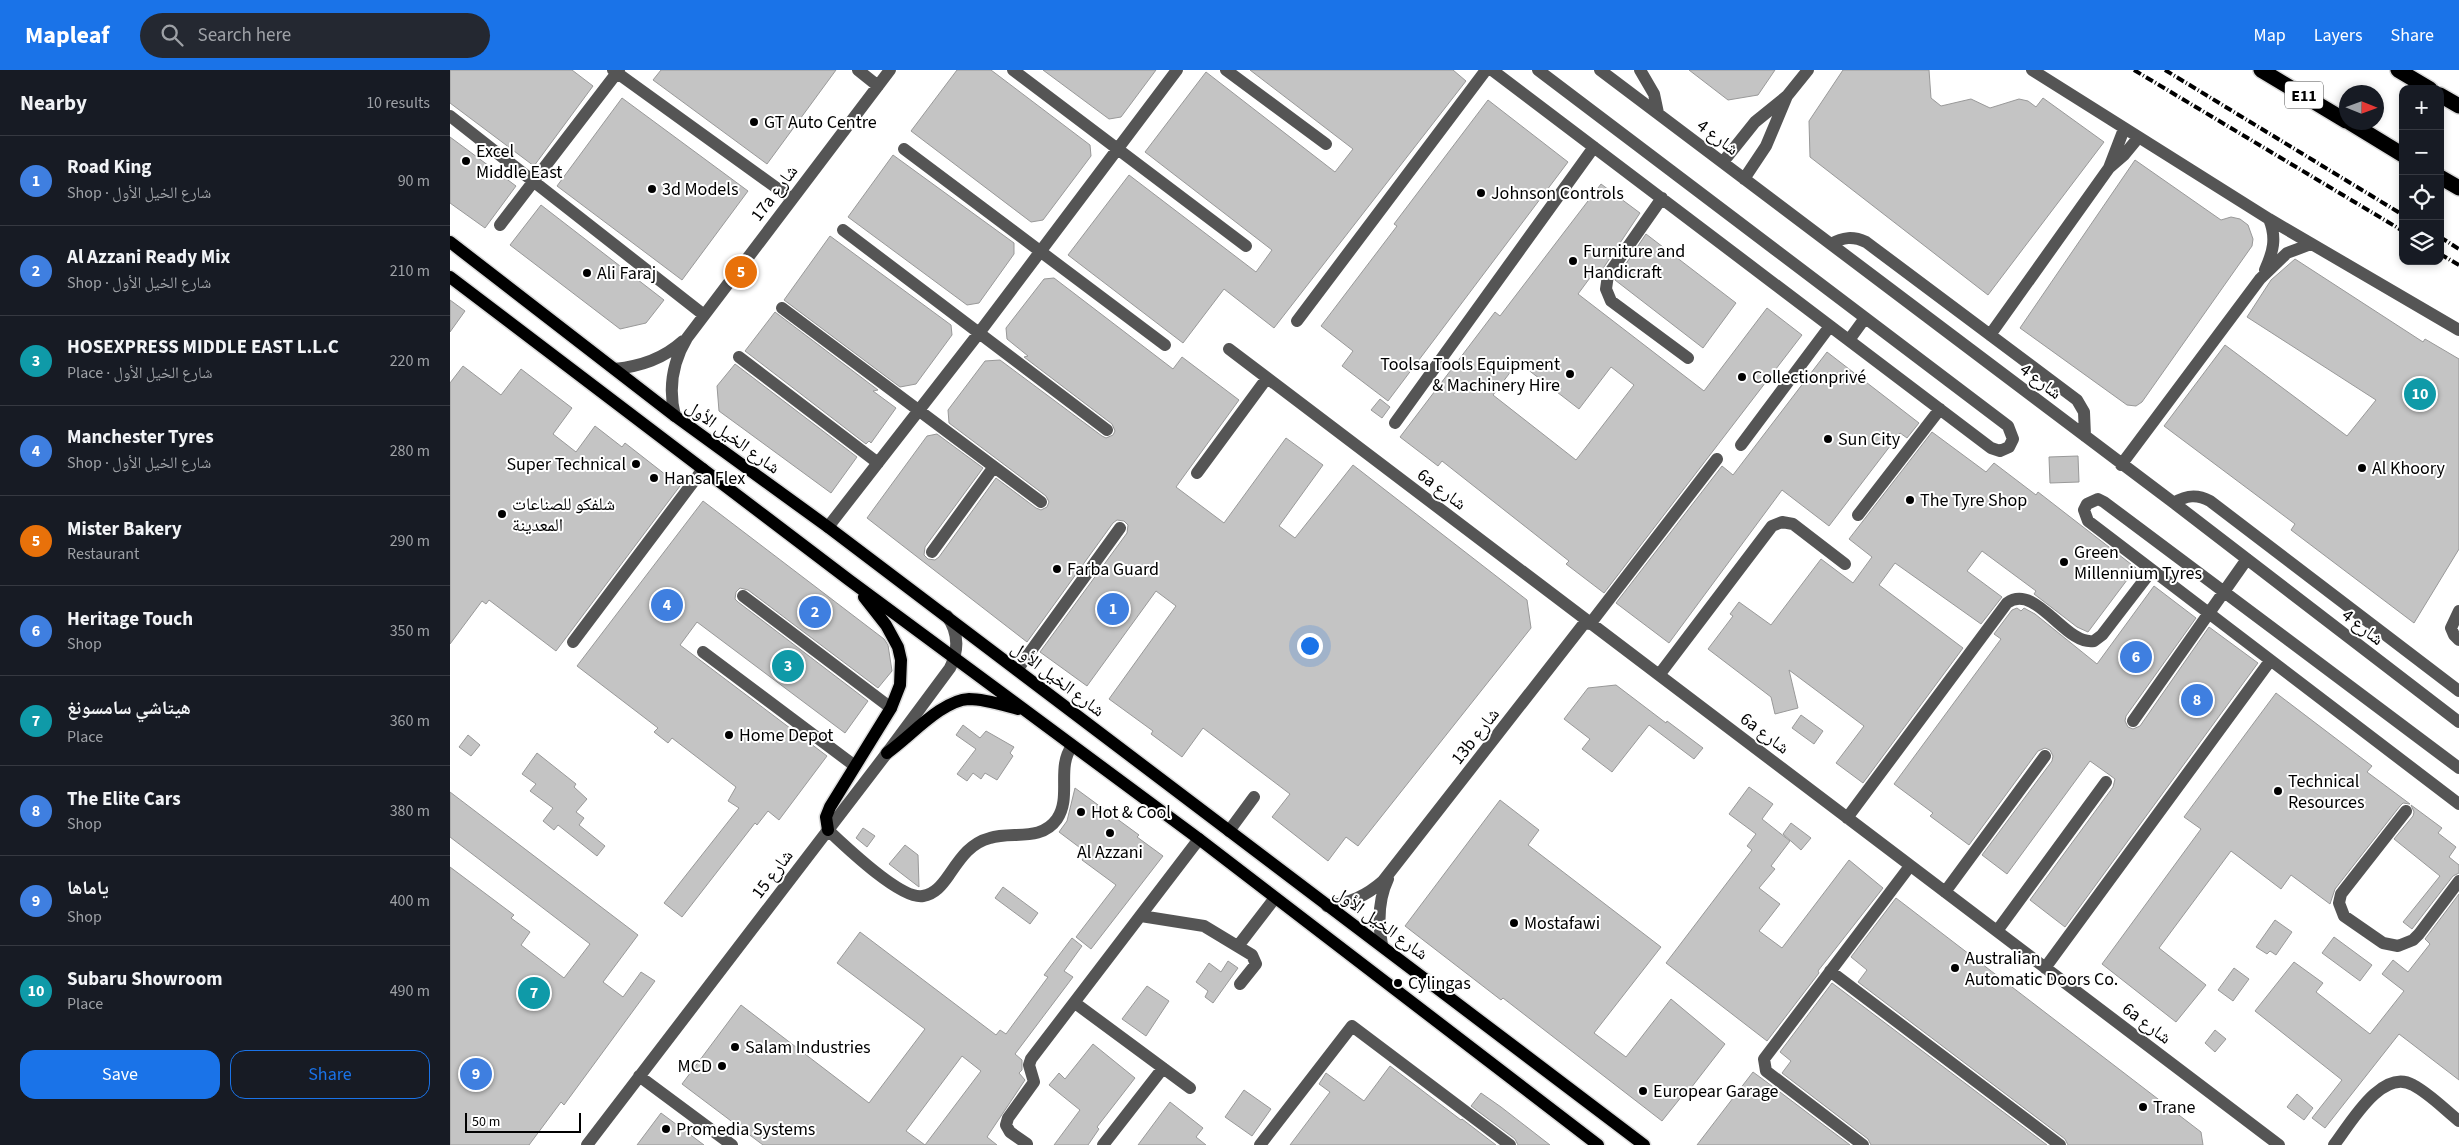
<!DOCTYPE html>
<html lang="en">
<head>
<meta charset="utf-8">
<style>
	body { margin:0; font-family:"Source Sans 3","Noto Naskh Arabic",sans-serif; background:#242831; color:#f1f3f6 }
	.controls { position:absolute; right:15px; top:15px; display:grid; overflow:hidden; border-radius:10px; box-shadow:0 2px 8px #0003 }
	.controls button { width:45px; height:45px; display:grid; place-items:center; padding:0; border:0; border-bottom:1px solid #363941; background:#171b24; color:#f1f3f6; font:25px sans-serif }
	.compass { position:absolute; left:1889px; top:15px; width:45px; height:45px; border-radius:50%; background:#171b24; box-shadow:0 2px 8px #0003; rotate:91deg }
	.scale { position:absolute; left:15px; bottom:12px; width:116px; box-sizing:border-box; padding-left:5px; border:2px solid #000; border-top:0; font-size:14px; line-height:18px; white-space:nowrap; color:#000; -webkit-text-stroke:4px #fff; paint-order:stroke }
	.you { position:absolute; left:859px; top:575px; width:18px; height:18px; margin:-12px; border:4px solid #fff; border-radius:50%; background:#1a73e8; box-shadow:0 0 0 8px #1a73e833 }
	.badge { display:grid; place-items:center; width:32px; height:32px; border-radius:50%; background:#1a73e8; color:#fff; font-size:16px; font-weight:700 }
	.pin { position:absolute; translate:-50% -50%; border:2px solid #fff; box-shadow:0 1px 5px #0006 }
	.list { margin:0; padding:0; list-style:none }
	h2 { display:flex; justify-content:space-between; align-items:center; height:65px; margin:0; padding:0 20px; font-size:21px }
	h2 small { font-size:16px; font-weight:400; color:#9ea1a6 }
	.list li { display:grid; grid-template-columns:32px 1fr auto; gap:15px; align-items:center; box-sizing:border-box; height:90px; padding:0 20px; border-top:1px solid #363941 }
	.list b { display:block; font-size:19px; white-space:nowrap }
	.list p { margin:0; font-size:16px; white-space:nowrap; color:#9ea1a6 }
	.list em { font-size:16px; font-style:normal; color:#9ea1a6 }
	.actions { display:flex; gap:10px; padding:15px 20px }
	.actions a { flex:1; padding:11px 0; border:1px solid #1a73e8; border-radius:15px; text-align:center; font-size:18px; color:#1a73e8 }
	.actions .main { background:#1a73e8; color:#fff }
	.icon { flex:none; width:28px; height:28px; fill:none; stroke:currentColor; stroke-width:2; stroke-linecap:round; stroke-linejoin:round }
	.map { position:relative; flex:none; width:2009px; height:1075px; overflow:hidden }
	header { display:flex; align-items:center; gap:30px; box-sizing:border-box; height:70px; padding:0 25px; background:#1a73e8; color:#fff }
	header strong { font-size:24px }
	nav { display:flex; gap:28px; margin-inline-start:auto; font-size:18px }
	.search { width:350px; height:45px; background:#242831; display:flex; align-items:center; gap:12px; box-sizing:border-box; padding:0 18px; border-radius:28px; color:#9ea1a6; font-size:19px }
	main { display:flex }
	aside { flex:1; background:#171b24 }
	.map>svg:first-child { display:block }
	.building { fill:#c4c4c4; stroke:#999; fill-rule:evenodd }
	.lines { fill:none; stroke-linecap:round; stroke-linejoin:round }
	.major-casing { stroke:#dbdbdb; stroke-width:15 }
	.highway-casing { stroke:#dbdbdb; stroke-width:18 }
	.minor { stroke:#555; stroke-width:12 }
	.major { stroke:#000; stroke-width:12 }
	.highway { stroke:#000; stroke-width:15 }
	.rail { stroke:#000; stroke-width:4; stroke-dasharray:8 2.5 1 2.5; stroke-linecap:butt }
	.poi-dot { fill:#000; stroke:#fff; stroke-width:2 }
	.labels { text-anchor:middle; stroke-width:4; stroke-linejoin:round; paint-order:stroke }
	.shield { fill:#fff; stroke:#4c4c4c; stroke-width:1 }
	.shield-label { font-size:16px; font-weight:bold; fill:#000 }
	.poi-label { font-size:18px; fill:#000; stroke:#fff; text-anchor:start }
	.street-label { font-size:18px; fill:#000; stroke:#fff }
</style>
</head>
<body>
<header>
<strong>Mapleaf</strong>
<div class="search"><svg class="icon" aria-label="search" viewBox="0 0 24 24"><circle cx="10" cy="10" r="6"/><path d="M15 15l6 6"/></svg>Search here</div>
<nav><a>Map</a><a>Layers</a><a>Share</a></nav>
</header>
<main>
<aside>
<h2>Nearby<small>10 results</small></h2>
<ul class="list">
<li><span class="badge" style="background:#3f7fe0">1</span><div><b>Road King</b><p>Shop · شارع الخيل الأول</p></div><em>90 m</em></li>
<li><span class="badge" style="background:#3f7fe0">2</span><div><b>Al Azzani Ready Mix</b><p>Shop · شارع الخيل الأول</p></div><em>210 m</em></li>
<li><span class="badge" style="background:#0f9aa8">3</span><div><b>HOSEXPRESS MIDDLE EAST L.L.C</b><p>Place · شارع الخيل الأول</p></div><em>220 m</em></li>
<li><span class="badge" style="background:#3f7fe0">4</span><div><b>Manchester Tyres</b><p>Shop · شارع الخيل الأول</p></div><em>280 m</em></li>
<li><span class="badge" style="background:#e8710a">5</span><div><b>Mister Bakery</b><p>Restaurant</p></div><em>290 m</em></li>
<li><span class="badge" style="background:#3f7fe0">6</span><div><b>Heritage Touch</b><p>Shop</p></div><em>350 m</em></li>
<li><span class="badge" style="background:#0f9aa8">7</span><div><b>هيتاشي سامسونغ</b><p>Place</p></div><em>360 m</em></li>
<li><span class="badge" style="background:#3f7fe0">8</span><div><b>The Elite Cars</b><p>Shop</p></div><em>380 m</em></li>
<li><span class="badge" style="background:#3f7fe0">9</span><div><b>ياماها</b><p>Shop</p></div><em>400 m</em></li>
<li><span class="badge" style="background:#0f9aa8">10</span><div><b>Subaru Showroom</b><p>Place</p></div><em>490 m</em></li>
</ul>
<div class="actions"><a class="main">Save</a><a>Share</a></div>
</aside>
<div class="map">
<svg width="2009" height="1075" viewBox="0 0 2009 1075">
	<rect width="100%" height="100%" fill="#fff"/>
	<path class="building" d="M0 0H122L143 16 84 96 0 33Z
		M211 0H386L317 94 203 10Z
		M507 0H541L640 75 641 86 593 150 581 152 461 61Z
		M593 0H706L671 47 659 49Z
		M800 0H1003L1016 11 824 258 774 219 733 273 618 185 679 105 806 202 822 180 695 82 756 2 885 102 903 79Z
		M1239 0H1325L1308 25 1278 30Z
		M1393 0H1479L1481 28 1491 36 1521 29 1540 38 1569 29 1578 31 1586 37 1593 28 1654 72 1538 225 1360 87 1359 51Z
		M172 28 298 121 232 210 107 116Z
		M1038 30 1118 92 938 331 892 296 903 281 871 256 947 156 944 154Z
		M0 67 66 116 35 158 0 133Z
		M443 85 564 173V184L529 233 517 235 398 147Z
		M1685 90 1771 150 1781 147 1790 149 1798 155 1803 169 1802 176 1692 332 1686 336 1677 335 1570 258Z
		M1151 114 1190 143 1152 200 1148 197 1128 224 1254 321 1317 238 1352 265 1154 523 1116 494 1119 491 992 391 988 396 950 367 1045 242 1050 246ZM1068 292 1129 339 1161 297 1184 315 1126 390 1043 325Z
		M91 135 214 230 196 253 170 259 60 175Z
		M1196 164 1286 233 1253 278 1165 210Z
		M380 166 501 255 502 265 466 314 450 317 334 230Z
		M1845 189 1973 272 1975 269 2009 289V479L1964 553 1841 460 1845 454 1714 356 1775 275 1897 366 1926 330 1797 247 1821 210Z
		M604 208 723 299 732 287 789 330 726 417 774 453 836 368 873 395 829 456 845 468 903 395 1077 530 1081 558 908 776 896 767 878 791 822 747 840 724 753 658 732 687 701 664 703 661 659 629 726 536 706 521 637 616 590 582 677 463 678 455 674 451 667 450 663 453 577 572 417 448 477 366 487 364 533 398 475 477 474 485 478 489 485 490 489 487 546 408 586 438 591 440 597 437 599 432 596 426 499 353 498 340 535 291 550 290 652 366 656 368 663 365 665 361 662 354 574 287 578 286 557 269 556 258 594 209Z
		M0 230 15 241 0 262Z
		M325 242 428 320 423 321 446 338 421 373 419 371 416 374 295 281Z
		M1377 282 1469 353 1457 368 1450 363 1379 456 1332 420 1219 573 1166 533 1272 396 1283 405Z
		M285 294 407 387 381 423 269 341 267 316Z
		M13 296 51 325 71 299 122 338 103 364 126 382 145 356 172 377 175 373 230 416 106 581 39 530 36 534 32 531 0 574V313Z
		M930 329 940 337 932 348 921 340Z
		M1482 362 1536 402 1544 393 1586 425 1588 422 1686 498 1638 562 1627 557 1584 524 1586 521 1532 481 1517 501 1552 527 1531 554 1445 493 1429 515 1513 578 1413 713 1386 693 1414 656 1339 600 1348 638 1325 644 1321 627 1258 579 1283 546 1280 544 1289 532 1321 555 1371 489 1403 513 1422 487 1399 469Z
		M1628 386 1629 412 1600 413 1599 387Z
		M253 431 434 569 438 575 442 601 428 618 298 520 290 518 286 522 285 529 288 532 418 631 395 663 247 552 230 575 377 686 329 750 318 741 307 755 305 753 232 847 214 833 289 738 278 731 286 717 222 668 218 673 204 662 208 658 127 596Z
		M1704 516 1746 548 1676 646 1675 651 1678 657 1683 659 1690 656 1759 557 1808 593 1615 857 1580 830 1663 717 1665 709 1661 706 1640 691 1557 804 1532 785 1602 691 1603 686 1600 680 1595 678 1588 681 1519 775 1480 746 1483 743 1444 714 1551 569 1544 564 1562 540 1567 538 1571 541 1574 538 1585 544 1647 594Z
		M1166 615 1216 653 1217 651 1253 678 1244 689 1199 655 1162 702 1132 679 1140 669 1114 649 1138 618Z
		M1826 623 1922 696 1917 702 1960 734 1953 733 1950 736 1885 819 1880 834 1841 805 1831 819 1781 781 1709 878 1756 915 1726 952 1652 894 1751 759 1734 747Z
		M1351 645 1373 661 1364 674 1342 658Z
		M513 655 530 668 536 661 564 677 560 683 563 686 547 710 535 703 531 709 523 703 517 711 507 704 526 679 506 665Z
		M18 665 30 675 21 686 9 677Z
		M87 683 126 714 124 717 137 729 126 742 134 748 129 755 155 776 147 786 108 755 104 760 93 751 103 738 80 721 86 714 72 704Z
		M1299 717 1323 734 1312 749 1340 771 1321 796 1325 799 1309 818 1330 834 1309 861 1332 878 1399 790 1433 818 1368 901 1369 903 1317 971 1216 893 1302 780 1297 776 1306 764 1279 744Z
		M625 718 689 765 687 767 713 786 641 879 626 867 666 815 632 790 637 783 609 762 617 751Z
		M0 722 188 865 153 912 173 927 191 902 205 911 114 1035 111 1032 79 1075H0V797L64 845 61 848 80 862 71 875 114 908 140 874 0 767Z
		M1050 730 1089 760 1078 775 1211 877 1144 963 1176 987 1221 929 1275 974 1234 1027 1232 1026 1212 1051 1053 928 1051 930 955 856Z
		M1961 735 1992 758 1988 763 2006 777 1999 787 2009 795V803L2003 806 1962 859 1953 852 1990 806 1944 769 1963 746 1964 742Z
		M1341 753 1361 768 1351 780 1333 764Z
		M413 758 425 766 417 777 406 768Z
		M455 775 468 785 469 817 439 794Z
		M553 817 588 843 580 854 545 828Z
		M2009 824V1010L1949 964 1875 1058 1862 1048 1892 1010 1805 941 1844 892 1873 913 1866 922 1920 964 1954 921 1932 904 1943 890 1958 902 1980 874 1975 869Z
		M1446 828 1751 1062 1753 1075H1618L1615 1069 1408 912 1417 900 1401 887Z
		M1825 850 1842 862 1826 885 1820 881 1817 884 1806 877Z
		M410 862 546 965 550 960 556 964 598 907 594 905 622 868 632 876 614 901 623 907 565 984 572 990V1000L569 1003 575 1010 537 1067 547 1075H313L232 1014 291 935 419 1033 475 959 387 893ZM512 986 531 1001 475 1075 456 1061Z
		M1884 867 1922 895 1910 911 1872 883Z
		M778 891 788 898 763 933 755 927 758 921 746 912 759 893 771 902Z
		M1784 898 1799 909 1783 931 1768 920Z
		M1382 913 1398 925 1597 1075H1421L1418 1069 1332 1003 1341 991 1330 982Z
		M697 916 719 931 696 966 672 949Z
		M1765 960 1776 969 1765 982 1755 973Z
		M643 974 685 1008 647 1057 649 1059 638 1075H604L630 1040 599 1015 609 1003 615 1009Z
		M940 996 1011 1050 1012 1049 1046 1075H840L880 1022 869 1014 876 1003 914 1031Z
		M1303 1002 1322 1016 1400 1075H1247Z
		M794 1020 821 1039 802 1066 775 1047Z
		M1031 1023 1051 1037 1100 1075H1068L1065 1069 1021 1036Z
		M1847 1024 1863 1038 1854 1050 1837 1037Z
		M720 1032 753 1058 746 1067 756 1075H688Z
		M211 1043 254 1075H187Z"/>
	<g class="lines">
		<g class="major-casing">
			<path id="major" d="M0 172 225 346 378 457 1194 1075
				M0 207 399 510 749 769 1148 1075
				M437 683C461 666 492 630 519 629 535 629 553 635 568 639
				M378 760 376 747 380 737 441 638 450 615 451 590 448 577 436 555 414 527"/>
		</g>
		<g class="highway-casing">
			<path id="highway" d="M1811 0 1896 51
				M1948 0 1980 19
				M1990 25 2009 36
				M1899 52 1953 85
				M1990 107 2009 118"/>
		</g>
		<path class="minor" d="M163 0 342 129
			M408 0 428 16
			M563 0 796 176
			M776 0 876 74
			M1042 0 1541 378 1550 381 1559 377 1563 369 1558 356 1088 0
			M1150 0 1724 433 2009 652
			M1190 0 1204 24 1208 43
			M1582 0 1819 149 2009 260
			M0 46 254 245
			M454 79 715 275
			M1273 92 1305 52 1337 26 1358 0
			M1659 98 1674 59
			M1294 109 1316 76 1337 26
			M1212 128 1158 205 1156 219 1161 231 1238 288
			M50 155 169 0
			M393 160 657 360
			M1381 174C1393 167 1403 166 1416 172L1627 330 1634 342 1635 366
			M1815 200C1823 182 1827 168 1819 149
			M332 238 591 432
			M847 251 1036 0
			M1540 265 1659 98 1674 85 1688 68
			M1399 270 1415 248
			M779 279 1829 1075
			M289 287 428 393
			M165 299C191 296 213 289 233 271
			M225 346C218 318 222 293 237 268L440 0
			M945 353 1144 77
			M1291 375 1380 256
			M1671 395 1810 209 1837 183 1861 174
			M747 403 817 308
			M1724 433C1736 425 1747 424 1760 431L2009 621
			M1408 445 1490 339
			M378 457 529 263 727 0
			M482 482 543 398
			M293 526 441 638
			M2009 541 2001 558 2004 565 2009 570
			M1140 554 1267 389
			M123 572 253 399
			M253 582 405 696
			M567 600 670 458
			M1209 605 1322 456 1332 452 1343 454 1395 494
			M1683 651 1797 489
			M2009 698 1654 432 1648 429 1637 434 1634 440 1638 451 2009 734
			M1956 741 1891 824 1889 833 1894 846 1933 873 1948 876 1963 870 1969 864 2009 811
			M1397 748 1557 533C1586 512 1615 576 1644 571L1652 565 1702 500
			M378 760C395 776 451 830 473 826 485 824 492 815 499 805 510 789 520 773 540 768 562 761 591 772 607 749 622 727 606 698 622 676
			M779 761 804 727
			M1495 822 1595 686
			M877 836C900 833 916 826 933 811L1136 551
			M691 846 754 856 802 885 806 894 790 914
			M1547 861 1656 712
			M932 875C928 853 928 830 938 809
			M788 876 825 828
			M1595 898 1820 591
			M1380 901 1610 1075
			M625 933 740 1018
			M189 1006 282 1075
			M577 1074 560 1062 556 1055 558 1048 584 1012 579 995 581 989 749 769
			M137 1075 437 683 500 598C509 580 509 563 497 546
			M653 1075 713 998
			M810 1075 902 956 1060 1075
			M1413 1075 1316 1001 1314 989 1460 796
			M1884 1075C1900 1054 1932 997 1963 1015 1980 1024 1994 1039 2009 1051"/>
		<use href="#major" class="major"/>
		<use href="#highway" class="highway"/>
		<path class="rail" d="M1684 0 1953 161
			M1715 0 1953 145
			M1990 167 2009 179
			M1990 184 2009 195"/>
	</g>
	<g class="poi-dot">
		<circle cx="304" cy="52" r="5"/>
		<circle cx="16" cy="91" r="5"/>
		<circle cx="202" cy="119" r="5"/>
		<circle cx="1031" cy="123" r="5"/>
		<circle cx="1123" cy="191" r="5"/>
		<circle cx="137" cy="203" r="5"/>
		<circle cx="1120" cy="304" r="5"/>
		<circle cx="1292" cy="307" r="5"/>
		<circle cx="1378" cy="369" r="5"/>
		<circle cx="186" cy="394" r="5"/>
		<circle cx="1912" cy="398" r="5"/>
		<circle cx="204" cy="408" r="5"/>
		<circle cx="1460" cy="430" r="5"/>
		<circle cx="52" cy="444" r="5"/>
		<circle cx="1614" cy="492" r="5"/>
		<circle cx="607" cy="499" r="5"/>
		<circle cx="279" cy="665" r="5"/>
		<circle cx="1828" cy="721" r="5"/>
		<circle cx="631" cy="742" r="5"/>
		<circle cx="660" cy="763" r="5"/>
		<circle cx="1064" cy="853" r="5"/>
		<circle cx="1505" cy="898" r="5"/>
		<circle cx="948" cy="913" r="5"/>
		<circle cx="285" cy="977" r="5"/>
		<circle cx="272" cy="996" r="5"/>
		<circle cx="1193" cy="1021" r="5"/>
		<circle cx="1693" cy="1037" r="5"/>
		<circle cx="216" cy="1059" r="5"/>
	</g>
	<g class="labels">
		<rect class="shield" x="1835" y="11.5" width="38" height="27" rx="4"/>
		<g class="shield-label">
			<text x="1854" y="31">E11</text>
		</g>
		<g class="poi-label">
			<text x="314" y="58">GT Auto Centre</text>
			<text x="26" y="87">Excel<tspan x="26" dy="21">Middle East</tspan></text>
			<text x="212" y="125">3d Models</text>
			<text x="1041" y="129">Johnson Controls</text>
			<text x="1133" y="187">Furniture and<tspan x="1133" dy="21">Handicraft</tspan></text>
			<text x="147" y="209">Ali Faraj</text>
			<text x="1110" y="300" text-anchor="end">Toolsa Tools Equipment<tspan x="1110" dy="21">&amp; Machinery Hire</tspan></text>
			<text x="1302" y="313">Collectionprivé</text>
			<text x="1388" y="375">Sun City</text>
			<text x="176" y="400" text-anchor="end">Super Technical</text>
			<text x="1922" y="404">Al Khoory</text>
			<text x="214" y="414">Hansa Flex</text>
			<text x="1470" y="436">The Tyre Shop</text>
			<text x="62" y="440">شلفكو للصناعات<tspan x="62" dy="21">المعدينة</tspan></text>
			<text x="1624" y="488">Green<tspan x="1624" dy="21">Millennium Tyres</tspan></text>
			<text x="617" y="505">Farba Guard</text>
			<text x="289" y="671">Home Depot</text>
			<text x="1838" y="717">Technical<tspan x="1838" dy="21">Resources</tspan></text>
			<text x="641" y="748">Hot &amp; Cool</text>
			<text x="660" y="788" text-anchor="middle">Al Azzani</text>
			<text x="1074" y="859">Mostafawi</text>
			<text x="1515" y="894">Australian<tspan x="1515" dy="21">Automatic Doors Co.</tspan></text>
			<text x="958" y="919">Cylingas</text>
			<text x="295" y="983">Salam Industries</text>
			<text x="262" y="1002" text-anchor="end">MCD</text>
			<text x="1203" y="1027">Europear Garage</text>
			<text x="1703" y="1043">Trane</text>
			<text x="226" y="1065">Promedia Systems</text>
		</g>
		<g class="street-label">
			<text transform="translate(1268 67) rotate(37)" y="6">شارع 4</text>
			<text transform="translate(324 123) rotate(-53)" y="6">17a شارع</text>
			<text transform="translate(1591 311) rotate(37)" y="6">شارع 4</text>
			<text transform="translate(283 367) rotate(36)" y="6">شارع الخيل الأول</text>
			<text transform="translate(992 419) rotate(37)" y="6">6a شارع</text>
			<text transform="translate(1913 557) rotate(38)" y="6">شارع 4</text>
			<text transform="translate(608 609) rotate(37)" y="6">شارع الخيل الأول</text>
			<text transform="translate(1315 663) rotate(37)" y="6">6a شارع</text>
			<text transform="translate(1025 666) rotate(-52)" y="6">13b شارع</text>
			<text transform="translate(322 804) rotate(-53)" y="6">شارع 15</text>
			<text transform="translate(931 853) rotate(36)" y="6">شارع الخيل الأول</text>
			<text transform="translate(1697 953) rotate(37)" y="6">6a شارع</text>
		</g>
	</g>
</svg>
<div class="controls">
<button>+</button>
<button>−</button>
<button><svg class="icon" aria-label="locate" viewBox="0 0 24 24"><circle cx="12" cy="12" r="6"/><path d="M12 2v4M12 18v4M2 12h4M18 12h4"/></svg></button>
<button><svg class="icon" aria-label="layers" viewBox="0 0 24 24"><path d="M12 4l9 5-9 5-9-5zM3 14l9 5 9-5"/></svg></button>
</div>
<svg class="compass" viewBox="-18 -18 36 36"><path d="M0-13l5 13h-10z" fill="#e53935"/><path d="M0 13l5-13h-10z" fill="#9ea1a6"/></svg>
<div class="scale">50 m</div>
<div class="you"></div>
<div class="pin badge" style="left:663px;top:539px;background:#3f7fe0">1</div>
<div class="pin badge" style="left:365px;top:542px;background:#3f7fe0">2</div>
<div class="pin badge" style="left:338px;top:596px;background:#0f9aa8">3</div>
<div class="pin badge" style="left:217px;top:535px;background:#3f7fe0">4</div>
<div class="pin badge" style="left:291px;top:202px;background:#e8710a">5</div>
<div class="pin badge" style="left:1686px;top:587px;background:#3f7fe0">6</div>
<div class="pin badge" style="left:84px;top:923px;background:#0f9aa8">7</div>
<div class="pin badge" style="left:1747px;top:630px;background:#3f7fe0">8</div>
<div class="pin badge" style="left:26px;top:1004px;background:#3f7fe0">9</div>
<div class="pin badge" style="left:1970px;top:324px;background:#0f9aa8">10</div>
</div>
</main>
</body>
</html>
